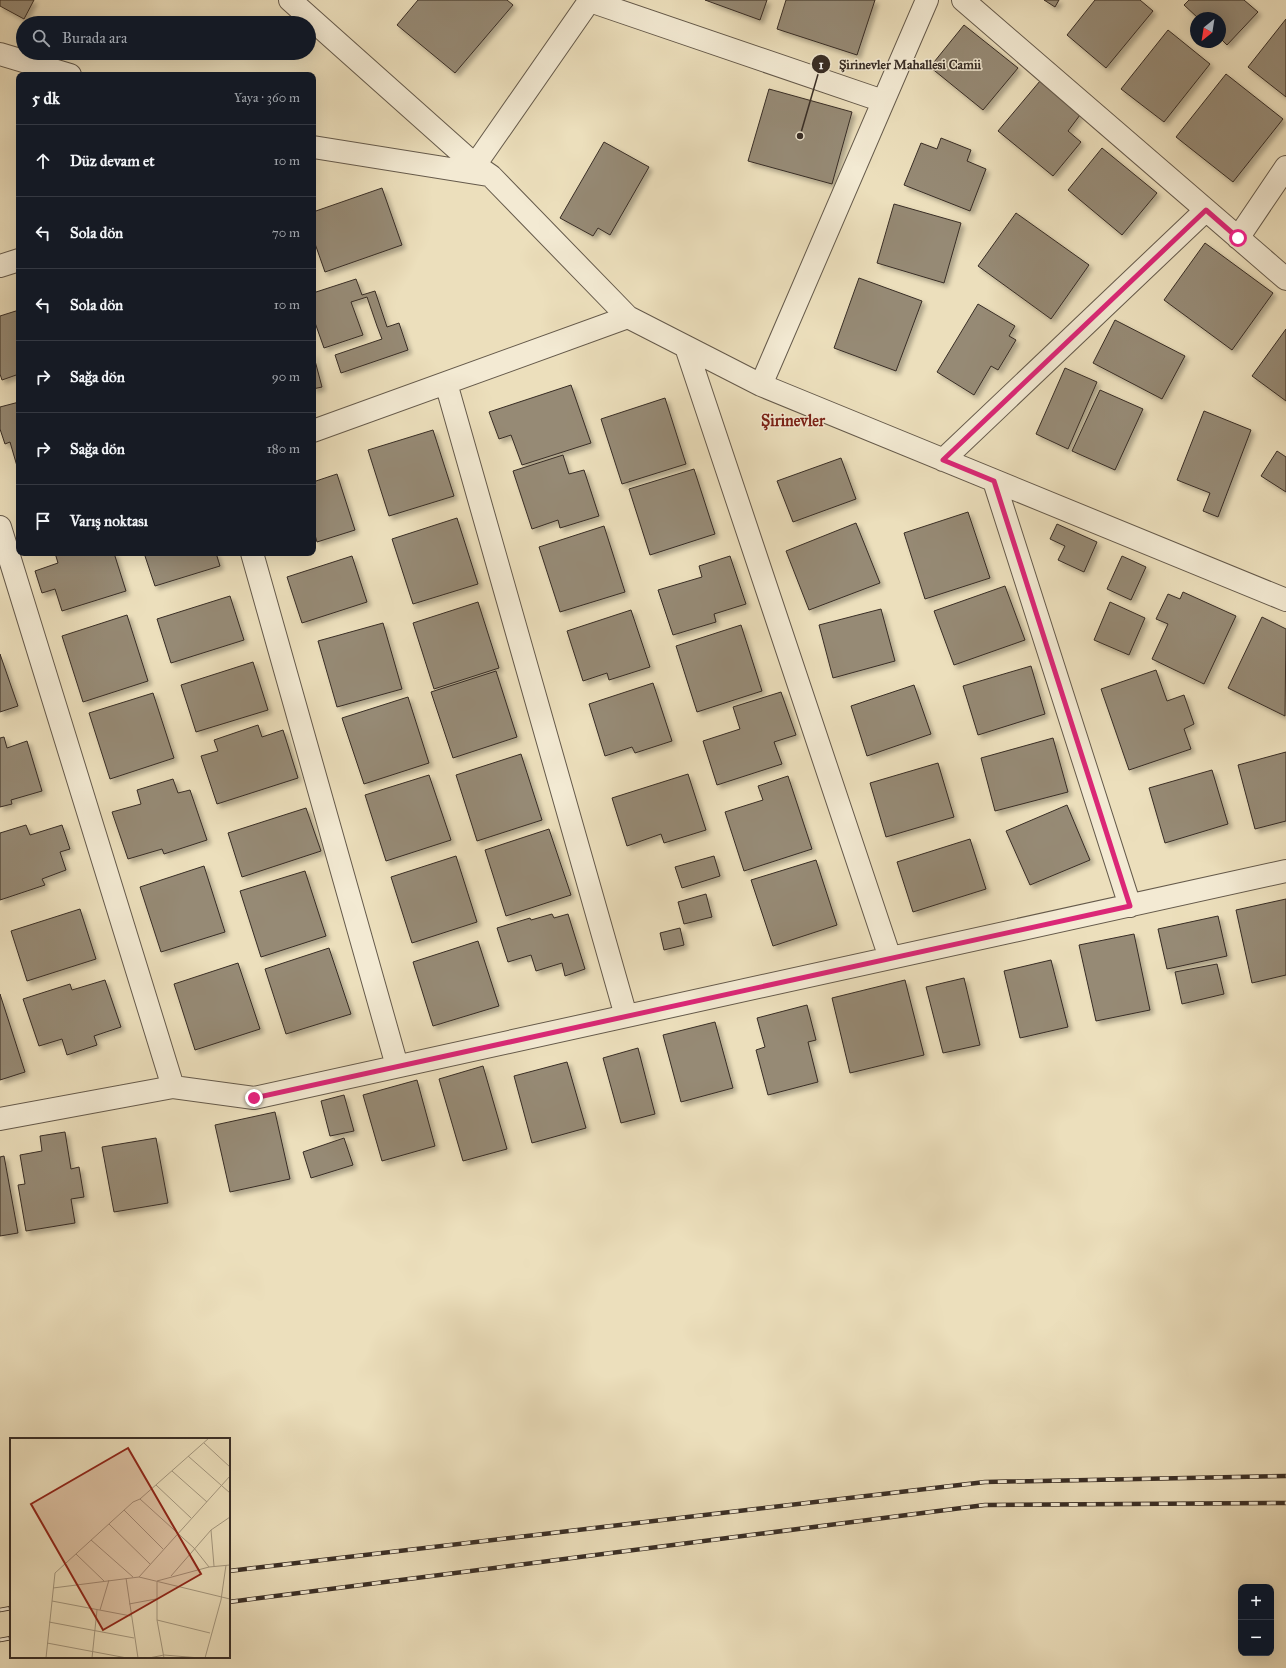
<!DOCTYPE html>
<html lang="tr">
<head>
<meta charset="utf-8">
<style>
	body { margin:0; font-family:"IM FELL Great Primer",serif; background:#20242c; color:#f1f3f6 }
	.controls { position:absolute; right:12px; bottom:12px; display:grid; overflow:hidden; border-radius:8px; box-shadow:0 4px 16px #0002 }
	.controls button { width:36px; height:36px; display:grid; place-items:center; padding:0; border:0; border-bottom:1px solid #363941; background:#171b24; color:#f1f3f6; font:20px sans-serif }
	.compass { position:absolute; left:1190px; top:12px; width:36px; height:36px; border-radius:50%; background:#171b24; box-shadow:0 4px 16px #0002; rotate:210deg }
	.stop { position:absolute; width:12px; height:12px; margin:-9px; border:3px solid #db2777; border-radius:50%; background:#fff }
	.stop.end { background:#db2777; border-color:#fff; box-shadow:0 1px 4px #0008 }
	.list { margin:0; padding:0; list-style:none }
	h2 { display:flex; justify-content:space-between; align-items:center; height:52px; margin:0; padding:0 16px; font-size:17px }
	h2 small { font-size:13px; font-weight:400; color:#9ea1a6 }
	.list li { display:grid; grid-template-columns:26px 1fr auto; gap:12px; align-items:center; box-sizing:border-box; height:72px; padding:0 16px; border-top:1px solid #363941 }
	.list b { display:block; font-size:15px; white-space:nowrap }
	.list em { font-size:13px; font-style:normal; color:#9ea1a6 }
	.icon { flex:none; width:22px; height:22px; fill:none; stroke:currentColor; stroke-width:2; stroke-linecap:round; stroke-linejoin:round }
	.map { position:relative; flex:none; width:1286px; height:1668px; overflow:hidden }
	.search { position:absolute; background:#171b24; box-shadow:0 4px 16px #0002; left:16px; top:16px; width:300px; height:44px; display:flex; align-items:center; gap:10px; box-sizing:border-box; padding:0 14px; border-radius:22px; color:#9ea1a6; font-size:15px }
	.panel { position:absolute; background:#171b24; box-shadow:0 4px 16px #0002; left:16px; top:72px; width:300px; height:484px; border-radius:8px }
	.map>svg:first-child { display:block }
	.building { fill:#968a74; stroke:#382d25; filter:url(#shadow) }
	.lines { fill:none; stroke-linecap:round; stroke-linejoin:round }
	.street-casing { stroke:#655a4b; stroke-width:24 }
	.street { stroke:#f3ead3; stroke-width:22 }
	.rail-casing { stroke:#382d25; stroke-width:4.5 }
	.rail { stroke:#f3ead3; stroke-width:3; stroke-dasharray:9; stroke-linecap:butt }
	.route { stroke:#db2777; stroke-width:5 }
	.labels { text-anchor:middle; stroke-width:3; stroke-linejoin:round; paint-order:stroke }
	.district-label { font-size:16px; font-weight:bold; fill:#7a1f14; stroke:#f3ead3 }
	.inset-road { fill:none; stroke:#a49880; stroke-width:1 }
	.view { fill:#8f2418; fill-opacity:0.15; stroke:#8f2418; stroke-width:2 }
	.inset-edge { fill:none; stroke:#382d25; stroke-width:2 }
	.leader { fill:none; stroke:#382d25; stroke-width:1.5 }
	.callout-dot { fill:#382d25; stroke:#f3ead3; stroke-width:1.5 }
	.mark-label { font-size:12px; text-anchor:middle; font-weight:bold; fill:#fff }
	.callout-label { font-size:13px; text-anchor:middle; font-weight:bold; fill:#382d25; stroke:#f3ead3; stroke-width:3; stroke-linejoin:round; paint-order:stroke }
</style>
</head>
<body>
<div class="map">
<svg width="1286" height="1668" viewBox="0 0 1286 1668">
	<defs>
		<filter id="shadow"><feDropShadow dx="3.5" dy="3.5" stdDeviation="2" flood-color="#0004"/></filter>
	</defs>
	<rect width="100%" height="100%" fill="#ecdfbc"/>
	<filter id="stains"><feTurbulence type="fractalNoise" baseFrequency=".005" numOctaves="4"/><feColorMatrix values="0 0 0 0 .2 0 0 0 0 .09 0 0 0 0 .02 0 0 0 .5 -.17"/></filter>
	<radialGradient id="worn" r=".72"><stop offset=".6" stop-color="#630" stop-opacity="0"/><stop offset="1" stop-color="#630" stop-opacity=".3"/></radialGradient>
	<path class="building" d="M0 0H34L24 19 0 6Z
		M418 0H507L513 5 455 73 397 25Z
		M705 0H767L760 20Z
		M786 0H875L857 55 777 29Z
		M1044 0H1059L1055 7Z
		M1095 0H1140L1153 11 1106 68 1067 35Z
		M1189 0H1244L1258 12 1227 45 1220 38V18H1198L1184 5Z
		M1286 19V97L1248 67Z
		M964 25 1018 68 983 110 930 67Z
		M1168 30 1210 64 1164 122 1121 89Z
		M1226 74 1283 119 1233 182 1176 137Z
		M1040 81 1080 115 1068 131 1081 142 1053 176 998 131Z
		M769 89 852 112 832 184 748 161Z
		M941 138 971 150 967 161 986 169 970 211 904 185 921 143 937 149Z
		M604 142 649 167 610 235 598 228 593 236 560 218Z
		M1102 148 1157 193 1122 235 1068 190Z
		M382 188 402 245 325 272 313 238V212Z
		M894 204 961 223 944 283 877 263Z
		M1016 213 1089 265 1051 319 978 266Z
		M1205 243 1273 293 1232 350 1164 300Z
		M859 278 922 301 896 371 834 348Z
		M356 279 362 295 375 291 387 327 399 323 408 350 341 373 335 355 382 339 377 326 367 297 351 302 363 335 324 348 313 317V293Z
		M978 304 1015 326 1009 336 1016 340 998 370 991 366 974 395 937 372Z
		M19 310V374L2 380 0 374V316Z
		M1115 320 1185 356 1162 399 1093 363Z
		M1286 329V401L1252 376Z
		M313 353 322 387 313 389Z
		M1065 368 1097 382 1068 449 1036 434Z
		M571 385 591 443 522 465 511 435 499 439 489 412Z
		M1100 390 1143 409 1115 470 1072 451Z
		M665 398 686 464 622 484 601 419Z
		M19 402V473L10 442 5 444 0 429V407Z
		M1204 411 1251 430 1218 517 1203 511 1210 493 1177 480Z
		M433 430 454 496 389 516 368 450Z
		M1277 451 1286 457V492L1261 476Z
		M563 455 569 474 584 470 599 516 560 528 558 520 532 529 513 471Z
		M841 458 856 499 793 522 777 481Z
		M694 469 715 534 650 555 629 489Z
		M337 474 355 530 317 542 315 535 313 536V482Z
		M968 512 990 578 925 599 904 533Z
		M457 518 478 584 413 604 392 539Z
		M856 523 880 583 809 610 786 551Z
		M1057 524 1097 542 1084 572 1058 560 1065 546 1050 539Z
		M604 526 625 592 560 612 539 547Z
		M55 553H114L126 591 62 611 55 589 42 593 35 571 58 563Z
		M144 553H216L220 566 155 586Z
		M352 556 367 602 302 623 287 577Z
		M730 556 746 604 714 614 716 622 673 635 658 590 702 577 699 566Z
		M1122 556 1146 567 1131 600 1107 589Z
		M1005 586 1025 640 954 665 934 611Z
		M1183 592 1236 616 1204 684 1152 659 1168 624 1156 619 1168 594 1180 599Z
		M230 596 244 640 171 663 157 619Z
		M478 602 499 668 434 689 413 623Z
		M1110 602 1145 618 1129 655 1094 640Z
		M881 609 895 661 833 678 819 625Z
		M631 610 650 667 609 680 607 673 583 681 567 631Z
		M127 615 148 681 83 702 62 636Z
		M1262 617 1286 629 1285 716 1228 688Z
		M383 623 402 689 337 707 318 641Z
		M741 625 762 691 697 712 676 646Z
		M0 654 18 706 0 712Z
		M253 662 268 710 196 732 181 685Z
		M1031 666 1045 714 978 735 963 686Z
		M1156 670 1167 701 1184 695 1194 724 1184 729 1191 749 1129 770 1101 689Z
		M496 671 517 737 453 758 431 692Z
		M653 683 672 741 635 753 632 747 605 756 589 704Z
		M914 685 931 734 867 756 851 706Z
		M781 692 796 735 774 742 782 764 717 785 703 741 740 729 733 707Z
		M153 693 174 758 110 779 89 713Z
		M408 697 429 763 364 784 342 718Z
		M258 725 262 737 283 730 298 778 217 804 201 756 218 751 214 740Z
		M4 737 7 748 27 741 42 791 11 800 12 804 0 807V738Z
		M1053 738 1068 792 995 811 981 758Z
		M1286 752V821L1255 829 1238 765Z
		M521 754 542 820 477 841 456 775Z
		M938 763 954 817 886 837 870 783Z
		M1212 770 1228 824 1165 843 1149 788Z
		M688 774 706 830 664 843 661 834 627 846 612 798Z
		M429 775 451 840 386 861 365 795Z
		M788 776 812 849 744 871 725 812 763 800 758 786Z
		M173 779 178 793 190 790 207 840 164 854 162 849 128 859 112 812 141 804 137 790Z
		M1067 805 1090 860 1030 885 1006 831Z
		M306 808 321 851 242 877 228 833Z
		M26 825 30 835 62 825 70 849 60 852 66 870 42 879 45 885 0 900V833Z
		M549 829 571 895 506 916 485 850Z
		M970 839 986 889 913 912 897 862Z
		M456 856 477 922 412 943 391 877Z
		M714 856 720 876 682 888 675 867Z
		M816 860 837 925 773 946 751 880Z
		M204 866 225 932 161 952 140 887Z
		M305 871 326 936 261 957 240 891Z
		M706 894 712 917 684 924 678 902Z
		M1286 899V975L1252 983 1236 910Z
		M80 909 96 959 27 981 11 931Z
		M552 914 554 918 568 914 585 969 565 976 562 963 536 971 531 955 508 962 497 928 530 918 531 920Z
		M1218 916 1227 956 1167 969 1158 929Z
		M680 928 684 945 664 950 660 933Z
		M1134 934 1150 1010 1096 1021 1079 945Z
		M478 941 499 1006 433 1026 413 962Z
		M329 948 351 1014 286 1034 265 969Z
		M1051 960 1068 1027 1020 1038 1004 971Z
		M238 963 260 1029 195 1050 174 984Z
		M1217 964 1224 994 1182 1004 1175 972Z
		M964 978 980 1045 943 1053 926 987Z
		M105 980 121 1027 94 1036 97 1045 67 1055 62 1039 39 1046 23 999 70 984 72 990Z
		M905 980 924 1055 850 1073 832 998Z
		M0 994 25 1072 0 1080Z
		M807 1005 816 1040 808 1042 818 1082 768 1095 756 1050 765 1047 757 1018Z
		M715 1022 733 1088 681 1102 663 1035Z
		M638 1048 655 1114 621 1123 603 1058Z
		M567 1062 586 1128 532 1143 514 1076Z
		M483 1066 507 1149 463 1161 439 1079Z
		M417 1080 435 1146 382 1161 363 1095Z
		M344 1095 354 1131 330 1136 321 1101Z
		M275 1112 290 1179 230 1192 215 1125Z
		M65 1132 71 1169 79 1167 84 1197 71 1199 75 1223 26 1231 18 1185 25 1184 20 1155 42 1151 40 1136Z
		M156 1138 168 1203 114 1212 102 1147Z
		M344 1138 353 1165 311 1178 303 1152Z
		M4 1156 18 1233 0 1236V1157Z"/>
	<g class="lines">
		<g class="street-casing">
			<path id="street" d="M290 0 475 165 491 176 628 317 761 385 1286 600
				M963 0 1286 279
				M590 1 883 101
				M0 54 70 75
				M313 147 488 175
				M475 165 590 0
				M1238 238 1286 167
				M0 266 19 260
				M686 347 890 958
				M446 383 626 1016
				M761 385 927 0
				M313 431 628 317
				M943 460 1206 210
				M994 481 1130 906
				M0 527 173 1087
				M252 553 397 1066
				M0 1119 173 1087 254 1098 1286 871"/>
		</g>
		<use href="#street" class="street"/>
		<g class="rail-casing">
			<path id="rail" d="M229 1571 985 1482 1286 1476
				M229 1602 985 1505 1286 1503
				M0 1610 11 1608
				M0 1640 11 1638"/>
		</g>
		<use href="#rail" class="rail"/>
	</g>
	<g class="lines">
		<path class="route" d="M254 1098 1130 906 994 481 943 460 1206 210 1238 238"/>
	</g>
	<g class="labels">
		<g class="district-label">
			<text x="793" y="426">Şirinevler</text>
		</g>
	</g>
	<g transform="translate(10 1438)">
		<rect width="220" height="220" fill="#ecdfbc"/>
		<path class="inset-road" d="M194 5 220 29M178 18 220 55M162 33 197 64M146 47 181 80M130 61 184 110 199 129M114 72 153 111M99 86 140 126M201 92 204 128M81 102 123 139M66 116 94 143M161 138 201 92 220 79M129 139 220 38M116 140 128 220M147 143 199 129 220 127M147 144V182L154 220M43 150 129 139 220 161M42 163 121 178M119 166 146 161M90 172 99 142M147 182 200 195M39 184 124 200M37 205 117 220M36 220 45 135 123 64 130 61 199 0M82 220 87 172M139 220 154 217 190 220M195 220 211 162 216 127"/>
		<path class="view" d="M118 10 191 136 93 192 21 66Z"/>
		<rect width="220" height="220" class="inset-edge"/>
	</g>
	<path class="leader" d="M800 136L821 64"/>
	<g class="callout-dot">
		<circle cx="800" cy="136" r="4"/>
		<circle cx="821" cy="64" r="10"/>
	</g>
	<g class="mark-label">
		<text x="821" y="69">1</text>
	</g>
	<g class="callout-label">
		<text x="910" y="69">Şirinevler Mahallesi Camii</text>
	</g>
	<rect width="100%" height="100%" filter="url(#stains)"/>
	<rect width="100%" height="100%" fill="url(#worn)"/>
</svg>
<div class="controls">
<button>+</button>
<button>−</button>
</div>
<svg class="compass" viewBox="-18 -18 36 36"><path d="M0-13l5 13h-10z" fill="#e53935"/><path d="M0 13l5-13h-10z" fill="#9ea1a6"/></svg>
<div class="stop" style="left:1238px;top:238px"></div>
<div class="stop end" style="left:254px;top:1098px"></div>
<div class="search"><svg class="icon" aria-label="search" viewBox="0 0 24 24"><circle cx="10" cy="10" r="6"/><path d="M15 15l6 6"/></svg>Burada ara</div>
<section class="panel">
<h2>5 dk<small>Yaya · 360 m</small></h2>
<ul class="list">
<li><svg class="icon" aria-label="ahead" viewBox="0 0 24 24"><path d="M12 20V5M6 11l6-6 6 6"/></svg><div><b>Düz devam et</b></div><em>10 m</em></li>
<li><svg class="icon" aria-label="left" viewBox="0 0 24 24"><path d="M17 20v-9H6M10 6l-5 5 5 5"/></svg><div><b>Sola dön</b></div><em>70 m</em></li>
<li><svg class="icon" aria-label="left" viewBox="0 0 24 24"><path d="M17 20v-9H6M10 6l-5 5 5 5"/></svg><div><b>Sola dön</b></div><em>10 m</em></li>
<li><svg class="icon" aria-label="right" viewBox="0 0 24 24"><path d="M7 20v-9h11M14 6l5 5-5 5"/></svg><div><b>Sağa dön</b></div><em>90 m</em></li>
<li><svg class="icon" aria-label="right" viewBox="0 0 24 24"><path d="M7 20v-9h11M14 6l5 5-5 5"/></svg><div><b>Sağa dön</b></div><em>180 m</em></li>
<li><svg class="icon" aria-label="arrive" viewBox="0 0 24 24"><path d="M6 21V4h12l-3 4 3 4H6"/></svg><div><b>Varış noktası</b></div></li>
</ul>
</section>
</div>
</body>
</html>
